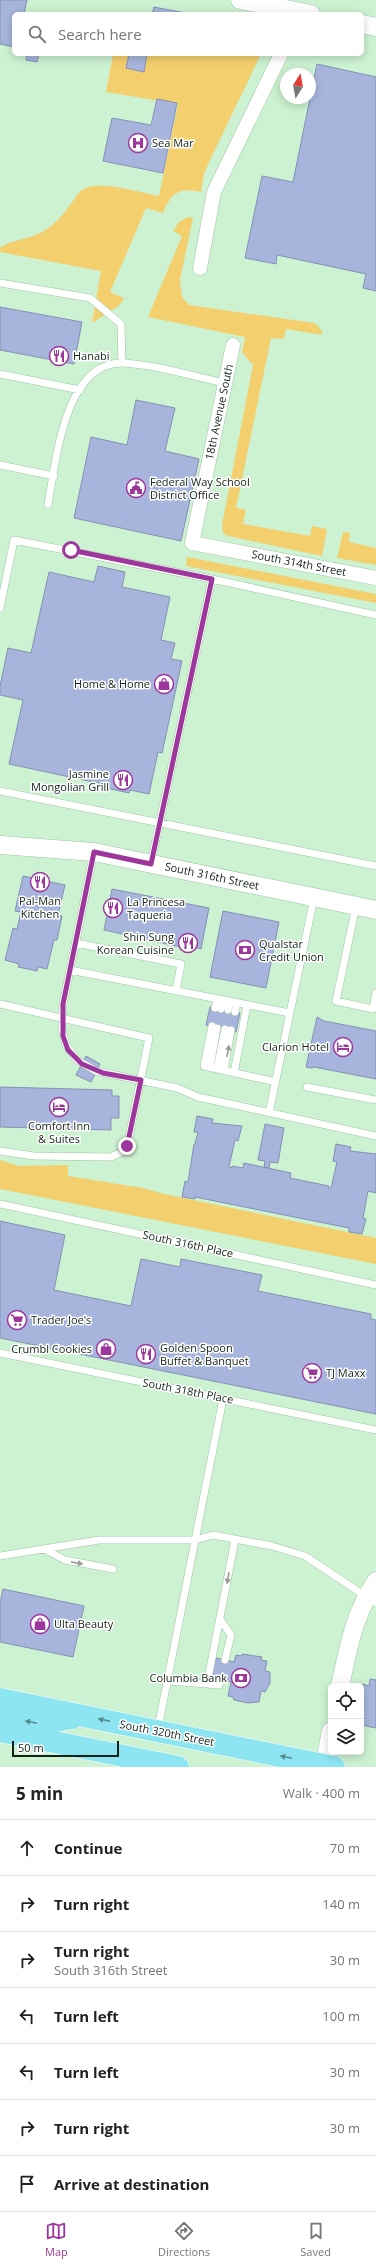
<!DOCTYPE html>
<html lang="en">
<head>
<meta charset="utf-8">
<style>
	body { margin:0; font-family:"Open Sans",sans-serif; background:#f2f2f2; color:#222 }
	.controls { position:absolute; right:12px; bottom:12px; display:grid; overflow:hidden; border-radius:6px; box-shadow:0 2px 10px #0003 }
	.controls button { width:36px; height:36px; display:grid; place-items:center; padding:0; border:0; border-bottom:1px solid #e0e0e0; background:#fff; color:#222; font:20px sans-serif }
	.compass { position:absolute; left:280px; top:68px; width:36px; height:36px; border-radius:50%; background:#fff; box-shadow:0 2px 10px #0003; rotate:11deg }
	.scale { position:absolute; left:12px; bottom:10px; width:107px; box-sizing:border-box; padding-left:4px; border:2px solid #132116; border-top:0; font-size:11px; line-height:14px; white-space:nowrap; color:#132116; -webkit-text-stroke:3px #fff; paint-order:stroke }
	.stop { position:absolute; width:12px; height:12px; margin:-9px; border:3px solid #9e379b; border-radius:50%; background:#fff }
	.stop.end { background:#9e379b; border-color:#fff; box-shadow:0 1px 4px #0008 }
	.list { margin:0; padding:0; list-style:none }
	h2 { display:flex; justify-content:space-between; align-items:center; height:52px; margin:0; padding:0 16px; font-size:17px }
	h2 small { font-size:13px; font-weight:400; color:#767676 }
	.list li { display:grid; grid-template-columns:26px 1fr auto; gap:12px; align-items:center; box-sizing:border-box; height:56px; padding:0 16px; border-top:1px solid #e0e0e0 }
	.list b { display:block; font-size:15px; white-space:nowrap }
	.list p { margin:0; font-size:13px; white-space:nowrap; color:#767676 }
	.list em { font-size:13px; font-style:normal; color:#767676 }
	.icon { flex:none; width:22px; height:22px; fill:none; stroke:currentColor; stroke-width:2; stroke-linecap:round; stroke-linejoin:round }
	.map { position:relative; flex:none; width:376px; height:1767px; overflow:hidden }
	.search { position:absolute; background:#fff; box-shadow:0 2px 10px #0003; left:12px; right:12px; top:12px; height:44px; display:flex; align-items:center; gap:10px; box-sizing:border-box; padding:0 14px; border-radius:6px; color:#767676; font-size:15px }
	.sheet { height:444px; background:#fff }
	nav { display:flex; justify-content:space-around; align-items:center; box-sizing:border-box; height:56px; border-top:1px solid #e0e0e0; background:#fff; font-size:11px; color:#767676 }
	nav a { display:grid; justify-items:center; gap:2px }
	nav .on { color:#9e379b }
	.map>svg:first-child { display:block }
	.green { fill:#f4cf6e }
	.building { fill:#a7b5dc; stroke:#8391b6 }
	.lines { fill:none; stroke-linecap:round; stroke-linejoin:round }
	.service-casing { stroke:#a1c4a6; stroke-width:8 }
	.minor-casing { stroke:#a1c4a6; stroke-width:15 }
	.tertiary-casing { stroke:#a1c4a6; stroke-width:19 }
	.primary-casing { stroke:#fff; stroke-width:23 }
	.service { stroke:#fff; stroke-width:7 }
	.minor { stroke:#fff; stroke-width:14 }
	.tertiary { stroke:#fff; stroke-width:18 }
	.primary { stroke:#8ce5f1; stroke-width:22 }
	.oneway { fill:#959b96 }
	.oneway2 { fill:#568d8e }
	.route { stroke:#9e379b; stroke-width:5 }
	.labels { text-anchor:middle; stroke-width:3; stroke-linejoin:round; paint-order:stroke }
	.poi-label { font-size:11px; fill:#132116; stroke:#fff; text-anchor:start }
	.street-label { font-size:11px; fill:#132116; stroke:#fff }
</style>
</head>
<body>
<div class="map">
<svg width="376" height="1767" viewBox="0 0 376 1767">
	<rect width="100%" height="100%" fill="#ccf2d1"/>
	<path class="green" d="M113 54H261L210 160 204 174 201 192C178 188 172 192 163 213L146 208 110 292 124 298 120 305 92 323 101 271 0 252V248C12 239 27 240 40 233 57 225 67 209 78 194 90 176 140 193 159 196L178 104 106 92Z
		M188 217 193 218 180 280 182 297 189 305 314 323 320 328 323 335 286 329 284 339 271 338 236 508 246 510 243 524 310 536 312 526 327 529 322 556 228 536 223 533 222 525 253 365 242 352 245 337 148 317 182 236 173 231 179 222Z
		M343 532 350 533 349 542 376 548V565L337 558Z
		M187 557 376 594V603L186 566Z
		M0 1160 19 1166 68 1165V1176L143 1188 164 1194 376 1238V1264L0 1189Z"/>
	<path class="building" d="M0 0H27L24 14H14V47L0 44Z
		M154 7 191 14H152Z
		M27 54H39L37 62 26 60Z
		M129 54H147L144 72 126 68Z
		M317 64 376 77V291L363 288 366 274 277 255 276 264 245 258 262 176 293 182Z
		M157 99 177 103 163 173 103 161 112 118 151 125Z
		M0 307 82 322 74 364 0 350Z
		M136 400 175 408 165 451 199 459 181 541 74 518 91 437 127 445Z
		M98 566 125 572 122 587 170 597 161 640 175 643 171 659 182 661 162 753 158 752 149 794 130 790 129 793 107 788V785L9 764 23 700 0 695V686L8 648 31 653 49 572 94 582Z
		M23 876 65 885 58 915 62 916 57 940H54L47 969 38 967 37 971 18 967 19 964 5 960 13 928 17 929 21 912 15 911Z
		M112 889 209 908 201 949 194 947V950L104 930Z
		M223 911 279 922 266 988 210 977Z
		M210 1007 240 1013 236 1032 206 1025Z
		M317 1017 324 1021 376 1031V1079L314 1067 312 1068 306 1067Z
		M86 1056 100 1064 91 1082 76 1075Z
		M0 1087 112 1090V1096H119V1118H111V1130L0 1127Z
		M197 1116 213 1119 212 1123 242 1126 238 1141 235 1140 229 1167 232 1168V1166L243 1168 244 1163 291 1173 290 1178 329 1186 328 1188H331L337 1162 333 1161 336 1144 351 1147 350 1151 376 1154V1193L368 1191 363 1218 366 1219 362 1234 349 1232V1228L195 1197V1199L182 1197 185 1181 188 1182 194 1144H195L198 1132H194Z
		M265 1124 284 1128 278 1163 270 1162 269 1168 264 1167 265 1161 258 1160Z
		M0 1221 65 1235 54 1290 131 1306 141 1259 180 1267 181 1259 262 1275 258 1291 371 1314V1319L376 1320V1414L0 1338Z
		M3 1589 84 1606 73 1657 0 1642V1603Z
		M242 1654 262 1657 261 1660 267 1661 265 1671 270 1672V1683L265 1692 261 1691 259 1702 248 1703 234 1700 233 1697 228 1696 231 1682 212 1678 216 1658 234 1662 236 1655 242 1656Z
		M370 1679 376 1680V1728L361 1725V1692L363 1684 369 1686Z"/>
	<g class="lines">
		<g class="service-casing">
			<path id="service" d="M0 283 90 298 121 324 122 363
				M0 374 80 390
				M0 465 54 476
				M48 504C56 463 64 361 123 363 157 365 192 376 225 383
				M0 608 14 540 212 579 376 615
				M0 791 376 866
				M94 852 63 1004 62 1029 66 1045 77 1060 96 1071 177 1088 198 1097 376 1136
				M151 863 212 579
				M356 906 336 1001 373 1009 376 993
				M76 943 181 964 176 991
				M70 970 290 1013
				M0 1004 149 1038 127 1147 124 1151 111 1157 34 1156 0 1151
				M215 1008 217 999
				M221 1009 223 1000
				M228 1010 230 1001
				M235 1012 237 1003
				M212 1026 204 1066 276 1082
				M210 1067 217 1028
				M217 1069 225 1029
				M224 1071 231 1030
				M234 1073 247 1005
				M307 1087 376 1100
				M269 1113 314 898
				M0 1204 376 1285
				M0 1353 376 1430
				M44 1549 65 1560 113 1569
				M0 1556 99 1540H195L213 1535 272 1546 305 1556 376 1603
				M220 1619 231 1635 225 1660
				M168 1681 207 1684 235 1540
				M207 1684 219 1685 221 1680
				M158 1728 223 1399"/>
		</g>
		<g class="minor-casing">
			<path id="minor" d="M200 268 214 192 281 54
				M233 345 192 543 376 578"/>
		</g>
		<g class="tertiary-casing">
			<path id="tertiary" d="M240 0 311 14
				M362 24 376 27
				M0 845 94 852 376 910
				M340 1686C349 1646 353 1617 376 1581
				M324 1767 331 1731"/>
		</g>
		<g class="primary-casing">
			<path id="primary" d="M0 1699 334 1767
				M0 1716 38 1724 72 1718
				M0 1731 178 1767"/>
		</g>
		<use href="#service" class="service"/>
		<use href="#minor" class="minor"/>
		<use href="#tertiary" class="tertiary"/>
		<use href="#primary" class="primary"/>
	</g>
	<defs><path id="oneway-solid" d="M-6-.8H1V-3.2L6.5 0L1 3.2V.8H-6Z"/></defs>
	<g class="oneway">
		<use href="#oneway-solid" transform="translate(228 1051) rotate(-79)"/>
		<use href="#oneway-solid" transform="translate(77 1563) rotate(11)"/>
		<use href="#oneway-solid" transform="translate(228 1578) rotate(101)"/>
	</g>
	<g class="oneway2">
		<use href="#oneway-solid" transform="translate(104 1720) rotate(-169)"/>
		<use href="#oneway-solid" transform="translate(31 1722) rotate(-168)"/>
		<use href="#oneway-solid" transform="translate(286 1757) rotate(-168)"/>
	</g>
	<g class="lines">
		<path class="route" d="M71 550 212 579 151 864 94 852 63 1004V1036L68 1050 82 1064 103 1073 141 1080 127 1146"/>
	</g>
	<defs>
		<g id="hospital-ring" transform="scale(1)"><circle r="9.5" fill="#fff" stroke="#9e379b" stroke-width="1.5"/><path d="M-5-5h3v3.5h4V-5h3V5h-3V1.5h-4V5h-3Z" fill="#9e379b"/></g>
		<g id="restaurant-ring" transform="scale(1)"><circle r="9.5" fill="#fff" stroke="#9e379b" stroke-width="1.5"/><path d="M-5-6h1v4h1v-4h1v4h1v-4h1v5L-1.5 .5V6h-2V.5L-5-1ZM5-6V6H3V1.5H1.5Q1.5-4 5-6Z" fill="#9e379b"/></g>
		<g id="civic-ring" transform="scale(1)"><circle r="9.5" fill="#fff" stroke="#9e379b" stroke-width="1.5"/><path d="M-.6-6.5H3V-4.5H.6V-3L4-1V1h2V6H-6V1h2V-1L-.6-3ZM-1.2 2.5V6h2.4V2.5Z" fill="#9e379b"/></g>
		<g id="shop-ring" transform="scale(1)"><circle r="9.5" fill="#fff" stroke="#9e379b" stroke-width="1.5"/><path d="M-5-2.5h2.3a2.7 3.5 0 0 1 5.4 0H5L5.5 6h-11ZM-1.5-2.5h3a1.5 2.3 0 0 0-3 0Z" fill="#9e379b"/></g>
		<g id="bank-ring" transform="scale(1)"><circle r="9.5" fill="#fff" stroke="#9e379b" stroke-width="1.5"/><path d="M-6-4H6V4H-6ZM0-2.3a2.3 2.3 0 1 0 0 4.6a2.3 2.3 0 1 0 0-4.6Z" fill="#9e379b"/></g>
		<g id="hotel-ring" transform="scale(1)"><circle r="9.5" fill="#fff" stroke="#9e379b" stroke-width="1.5"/><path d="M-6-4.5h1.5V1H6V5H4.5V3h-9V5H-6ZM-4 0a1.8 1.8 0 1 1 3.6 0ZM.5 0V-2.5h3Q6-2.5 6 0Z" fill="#9e379b"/></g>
		<g id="supermarket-ring" transform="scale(1)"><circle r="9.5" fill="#fff" stroke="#9e379b" stroke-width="1.5"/><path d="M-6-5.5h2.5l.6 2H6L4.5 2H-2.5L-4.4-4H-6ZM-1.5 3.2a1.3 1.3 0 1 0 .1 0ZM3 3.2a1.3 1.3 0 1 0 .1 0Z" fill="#9e379b"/></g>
	</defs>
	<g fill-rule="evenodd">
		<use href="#hospital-ring" x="138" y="143"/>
		<use href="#restaurant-ring" x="59" y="356"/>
		<use href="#civic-ring" x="136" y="488"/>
		<use href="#shop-ring" x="164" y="684"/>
		<use href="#restaurant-ring" x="123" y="780"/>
		<use href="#restaurant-ring" x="40" y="882"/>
		<use href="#restaurant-ring" x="113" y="908"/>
		<use href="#restaurant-ring" x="188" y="943"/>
		<use href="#bank-ring" x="245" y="950"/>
		<use href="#hotel-ring" x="343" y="1047"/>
		<use href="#hotel-ring" x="59" y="1107"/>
		<use href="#supermarket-ring" x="17" y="1320"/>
		<use href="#shop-ring" x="106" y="1349"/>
		<use href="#restaurant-ring" x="146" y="1354"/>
		<use href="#supermarket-ring" x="312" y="1373"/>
		<use href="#shop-ring" x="40" y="1624"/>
		<use href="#bank-ring" x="241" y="1678"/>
	</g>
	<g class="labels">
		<g class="poi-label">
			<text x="152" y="147">Sea Mar</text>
			<text x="73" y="360">Hanabi</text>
			<text x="150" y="486">Federal Way School<tspan x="150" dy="13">District Office</tspan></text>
			<text x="150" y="688" text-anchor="end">Home &amp; Home</text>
			<text x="109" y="778" text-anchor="end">Jasmine<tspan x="109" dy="13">Mongolian Grill</tspan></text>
			<text x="40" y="905" text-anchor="middle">Pal-Man<tspan x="40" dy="13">Kitchen</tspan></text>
			<text x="127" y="906">La Princesa<tspan x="127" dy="13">Taqueria</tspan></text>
			<text x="174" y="941" text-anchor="end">Shin Sung<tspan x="174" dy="13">Korean Cuisine</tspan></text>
			<text x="259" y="948">Qualstar<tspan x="259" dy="13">Credit Union</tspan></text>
			<text x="329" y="1051" text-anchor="end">Clarion Hotel</text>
			<text x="59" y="1130" text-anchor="middle">Comfort Inn<tspan x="59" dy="13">&amp; Suites</tspan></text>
			<text x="31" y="1324">Trader Joe's</text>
			<text x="160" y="1352">Golden Spoon<tspan x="160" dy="13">Buffet &amp; Banquet</tspan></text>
			<text x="92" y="1353" text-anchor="end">Crumbl Cookies</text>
			<text x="326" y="1377">TJ Maxx</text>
			<text x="54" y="1628">Ulta Beauty</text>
			<text x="227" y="1682" text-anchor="end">Columbia Bank</text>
		</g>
		<g class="street-label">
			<text transform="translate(219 412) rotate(-78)" y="4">18th Avenue South</text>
			<text transform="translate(299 563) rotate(11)" y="4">South 314th Street</text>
			<text transform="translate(212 876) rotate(12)" y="4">South 316th Street</text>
			<text transform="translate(188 1244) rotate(12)" y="4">South 316th Place</text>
			<text transform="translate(188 1391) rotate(11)" y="4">South 318th Place</text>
			<text transform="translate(167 1733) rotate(11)" y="4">South 320th Street</text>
		</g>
	</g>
</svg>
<div class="controls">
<button><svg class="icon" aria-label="locate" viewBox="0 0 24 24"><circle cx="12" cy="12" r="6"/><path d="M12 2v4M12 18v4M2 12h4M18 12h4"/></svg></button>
<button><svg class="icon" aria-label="layers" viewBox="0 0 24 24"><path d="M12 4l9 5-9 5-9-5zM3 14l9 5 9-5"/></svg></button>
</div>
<svg class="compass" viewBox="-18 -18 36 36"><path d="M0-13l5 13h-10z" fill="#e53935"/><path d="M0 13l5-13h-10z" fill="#767676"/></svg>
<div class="scale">50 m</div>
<div class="stop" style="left:71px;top:550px"></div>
<div class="stop end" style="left:127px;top:1146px"></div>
<div class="search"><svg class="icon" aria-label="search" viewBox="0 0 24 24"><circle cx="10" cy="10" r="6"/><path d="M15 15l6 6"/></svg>Search here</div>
</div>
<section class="sheet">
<h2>5 min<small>Walk · 400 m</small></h2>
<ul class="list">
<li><svg class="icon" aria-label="ahead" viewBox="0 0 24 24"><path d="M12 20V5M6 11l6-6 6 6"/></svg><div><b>Continue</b></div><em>70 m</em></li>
<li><svg class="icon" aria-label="right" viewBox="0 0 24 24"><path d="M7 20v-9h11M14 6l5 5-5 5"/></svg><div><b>Turn right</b></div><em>140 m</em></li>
<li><svg class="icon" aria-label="right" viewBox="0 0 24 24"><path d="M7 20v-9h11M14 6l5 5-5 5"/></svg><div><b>Turn right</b><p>South 316th Street</p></div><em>30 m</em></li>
<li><svg class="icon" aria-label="left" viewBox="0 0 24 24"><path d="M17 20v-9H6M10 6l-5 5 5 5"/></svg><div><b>Turn left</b></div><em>100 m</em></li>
<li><svg class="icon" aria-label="left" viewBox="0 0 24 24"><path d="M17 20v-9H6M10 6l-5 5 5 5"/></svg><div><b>Turn left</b></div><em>30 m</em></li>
<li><svg class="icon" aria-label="right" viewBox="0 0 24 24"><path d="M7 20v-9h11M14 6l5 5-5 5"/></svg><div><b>Turn right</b></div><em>30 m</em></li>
<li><svg class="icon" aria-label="arrive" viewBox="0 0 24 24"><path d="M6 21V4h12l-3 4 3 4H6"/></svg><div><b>Arrive at destination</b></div></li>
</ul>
</section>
<nav>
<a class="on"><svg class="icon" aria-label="map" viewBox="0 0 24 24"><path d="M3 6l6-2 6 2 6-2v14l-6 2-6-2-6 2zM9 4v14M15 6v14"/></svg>Map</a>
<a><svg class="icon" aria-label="directions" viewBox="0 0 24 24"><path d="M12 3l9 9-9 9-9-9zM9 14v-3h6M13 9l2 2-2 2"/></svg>Directions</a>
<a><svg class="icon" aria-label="saved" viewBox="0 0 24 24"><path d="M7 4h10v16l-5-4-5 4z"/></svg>Saved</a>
</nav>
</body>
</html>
